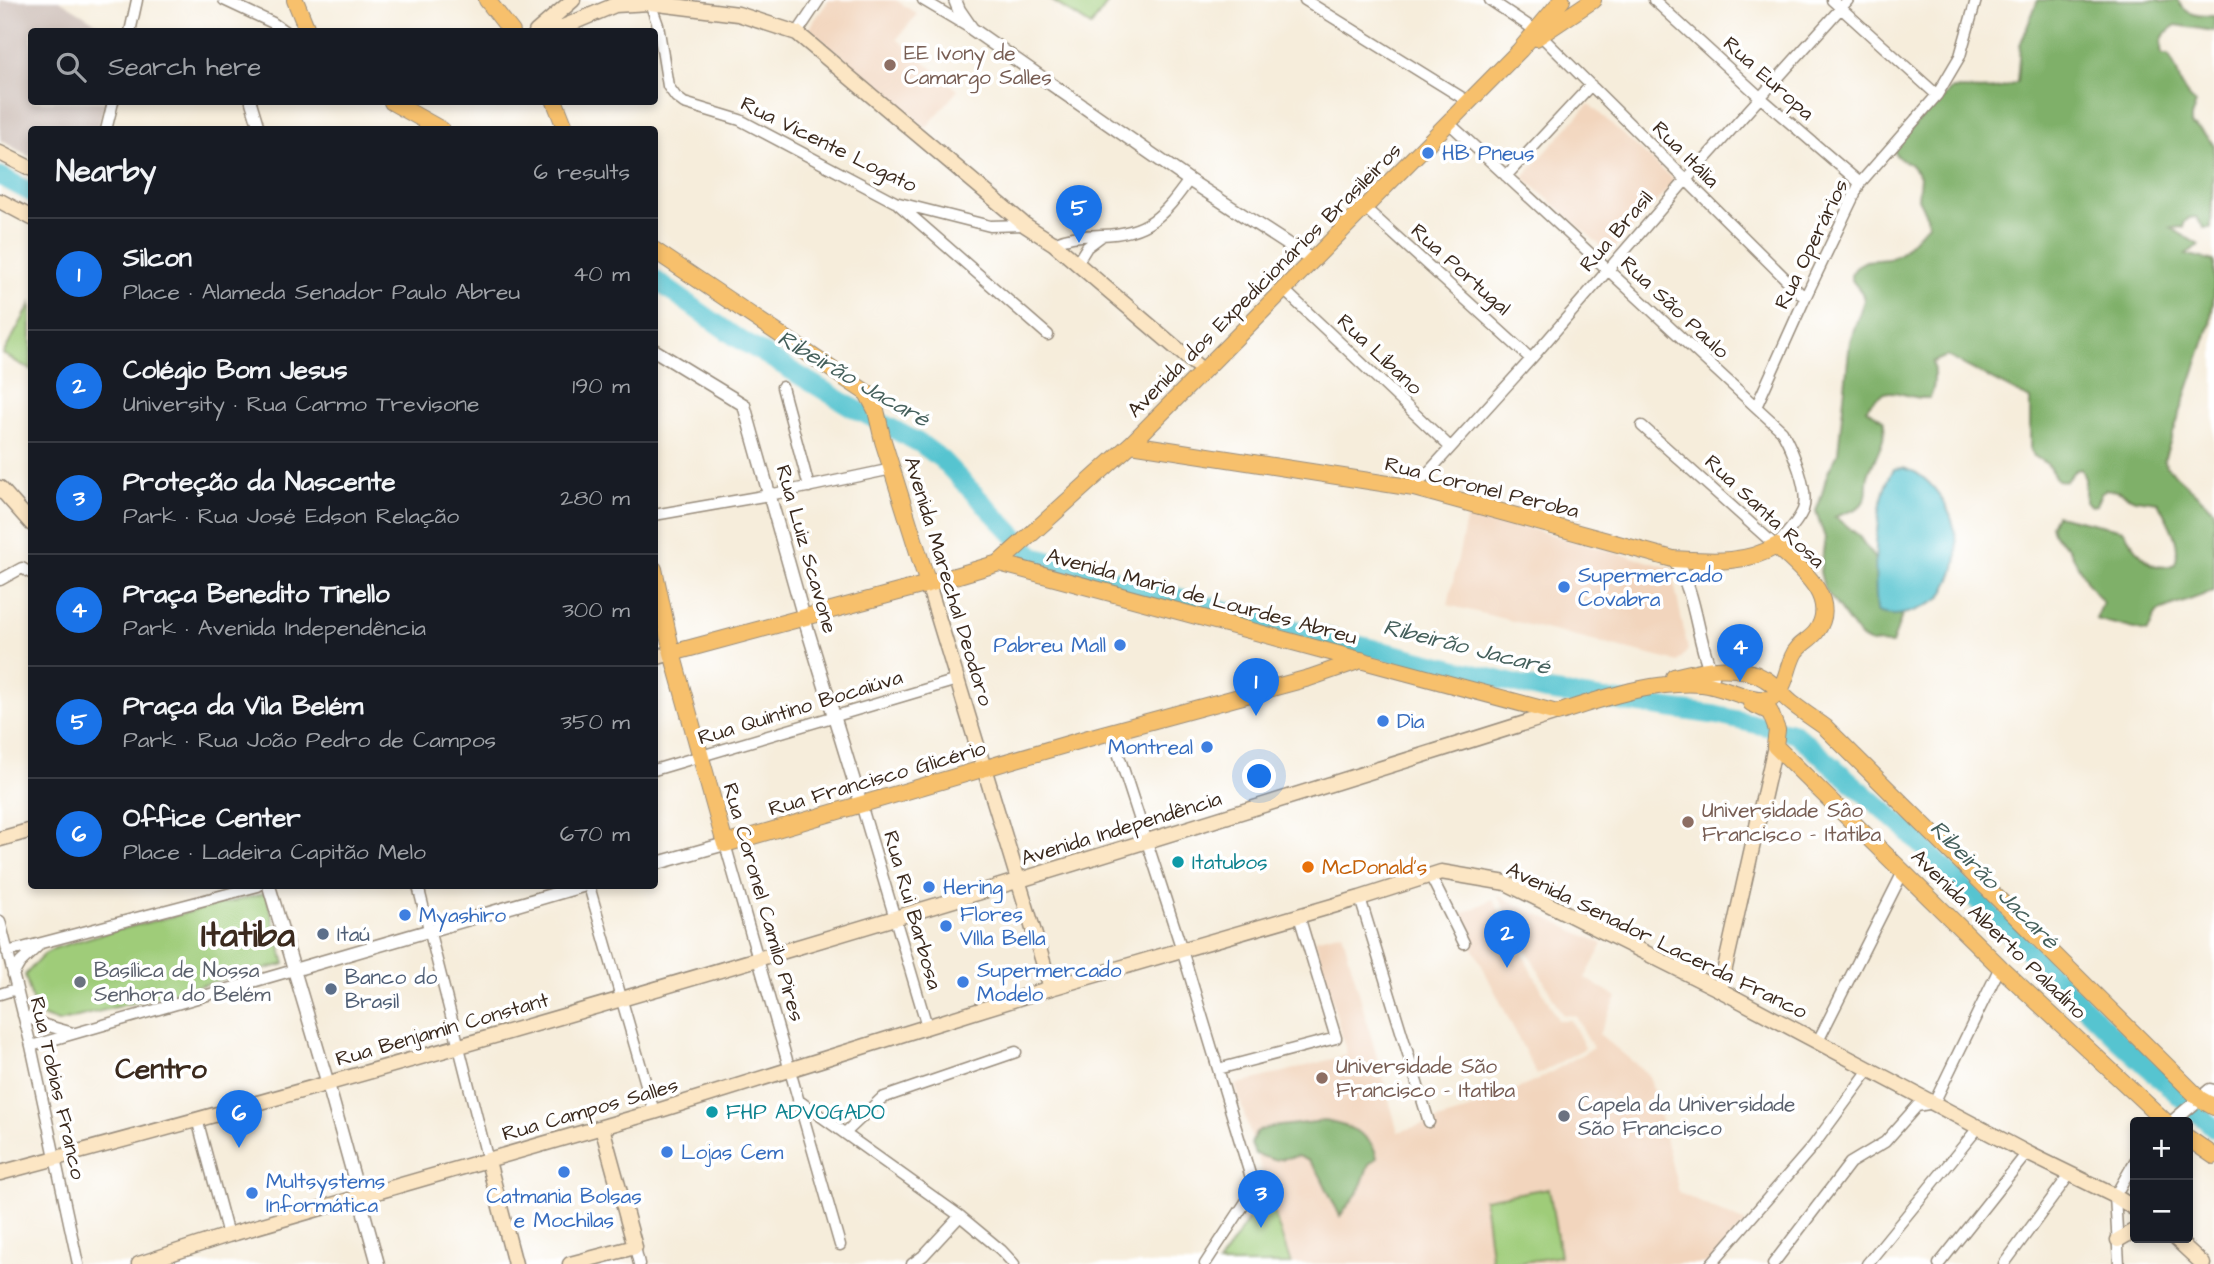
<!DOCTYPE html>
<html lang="en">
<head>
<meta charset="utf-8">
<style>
	body { margin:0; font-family:"Architects Daughter",sans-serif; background:#242831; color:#f1f3f6 }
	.controls { position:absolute; right:21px; bottom:21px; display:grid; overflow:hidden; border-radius:7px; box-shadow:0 4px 10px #0003 }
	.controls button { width:63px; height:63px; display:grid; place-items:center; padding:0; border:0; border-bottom:2px solid #363941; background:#171b24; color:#f1f3f6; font:35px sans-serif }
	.you { position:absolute; left:1260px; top:777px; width:24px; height:24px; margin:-18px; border:5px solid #fff; border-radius:50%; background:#1a73e8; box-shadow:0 0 0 10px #1a73e833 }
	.badge { display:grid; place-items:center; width:46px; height:46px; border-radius:50%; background:#1a73e8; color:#fff; font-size:23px; font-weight:700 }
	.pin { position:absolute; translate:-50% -58px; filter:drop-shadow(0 2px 4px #0008) }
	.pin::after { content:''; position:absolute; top:37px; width:24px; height:21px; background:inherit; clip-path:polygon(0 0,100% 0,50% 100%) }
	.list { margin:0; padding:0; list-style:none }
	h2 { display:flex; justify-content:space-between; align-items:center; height:91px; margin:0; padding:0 28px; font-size:30px }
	h2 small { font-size:23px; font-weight:400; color:#9ea1a6 }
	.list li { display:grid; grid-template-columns:46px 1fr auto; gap:21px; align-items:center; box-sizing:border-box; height:112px; padding:0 28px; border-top:2px solid #363941 }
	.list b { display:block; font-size:26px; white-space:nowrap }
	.list p { margin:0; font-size:23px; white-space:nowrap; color:#9ea1a6 }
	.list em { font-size:23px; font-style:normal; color:#9ea1a6 }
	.icon { flex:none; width:38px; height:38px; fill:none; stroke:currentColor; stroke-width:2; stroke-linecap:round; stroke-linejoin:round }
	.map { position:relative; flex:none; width:2214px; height:1264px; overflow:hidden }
	.search { position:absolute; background:#171b24; box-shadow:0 4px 10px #0003; left:28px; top:28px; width:630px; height:77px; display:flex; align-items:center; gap:18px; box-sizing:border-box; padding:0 24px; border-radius:7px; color:#9ea1a6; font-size:26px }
	.panel { position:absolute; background:#171b24; box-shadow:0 4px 10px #0003; left:28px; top:126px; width:630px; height:763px; border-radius:7px }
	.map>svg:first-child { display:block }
	.built { fill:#f2d5bd }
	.industrial { fill:#cfc1ba }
	.green { fill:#9fcc79; stroke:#6d7b4c; stroke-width:2 }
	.forest { fill:#7fb069; stroke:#5d6d44; stroke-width:2 }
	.water { fill:#57c4d0; stroke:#497777; stroke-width:2 }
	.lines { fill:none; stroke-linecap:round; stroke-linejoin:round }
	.river { stroke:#57c4d0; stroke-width:19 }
	.minor-casing { stroke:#988c7c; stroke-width:13 }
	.tertiary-casing { stroke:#988c7c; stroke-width:15 }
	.secondary-casing { stroke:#988c7c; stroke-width:17 }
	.primary-casing { stroke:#988c7c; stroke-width:18 }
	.minor { stroke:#fff; stroke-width:10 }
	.tertiary { stroke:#fff; stroke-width:12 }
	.secondary { stroke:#fce6c4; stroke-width:14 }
	.primary { stroke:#f7c06c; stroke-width:16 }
	.education-dot { fill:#8d6e63; stroke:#fff; stroke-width:2.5 }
	.shop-dot { fill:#3f7fe0; stroke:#fff; stroke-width:2.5 }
	.culture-dot { fill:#0f9aa8; stroke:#fff; stroke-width:2.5 }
	.food-dot { fill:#e8710a; stroke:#fff; stroke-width:2.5 }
	.service-dot { fill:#5c6f8a; stroke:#fff; stroke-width:2.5 }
	.worship-dot { fill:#6b7280; stroke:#fff; stroke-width:2.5 }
	.labels { text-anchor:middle; stroke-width:7; stroke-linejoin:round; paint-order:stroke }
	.education-label { font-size:21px; fill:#785e54; stroke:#fff; text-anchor:start }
	.street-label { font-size:21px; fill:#3b2a1e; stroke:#fff }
	.shop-label { font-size:21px; fill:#366cbe; stroke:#fff; text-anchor:start }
	.culture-label { font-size:21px; fill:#0d838f; stroke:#fff; text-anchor:start }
	.food-label { font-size:21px; fill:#c56008; stroke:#fff; text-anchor:start }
	.service-label { font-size:21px; fill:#4e5e75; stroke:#fff; text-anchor:start }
	.worship-label { font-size:21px; fill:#5b616d; stroke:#fff; text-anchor:start }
	.water-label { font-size:23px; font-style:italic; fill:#45605c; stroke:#fff }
	.district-label { font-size:28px; font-weight:bold; fill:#3b2a1e; stroke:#fff }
	.town-label { font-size:35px; font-weight:bold; fill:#3b2a1e; stroke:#fff }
</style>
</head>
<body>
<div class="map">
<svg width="2214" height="1264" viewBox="0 0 2214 1264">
	<rect width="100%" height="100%" fill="#fff"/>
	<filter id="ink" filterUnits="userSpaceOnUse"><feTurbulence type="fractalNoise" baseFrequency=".0143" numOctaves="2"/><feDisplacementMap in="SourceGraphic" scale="14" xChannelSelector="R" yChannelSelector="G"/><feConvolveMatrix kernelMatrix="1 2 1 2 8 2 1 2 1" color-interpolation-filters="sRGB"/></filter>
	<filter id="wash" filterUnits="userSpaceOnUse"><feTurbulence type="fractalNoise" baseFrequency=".00686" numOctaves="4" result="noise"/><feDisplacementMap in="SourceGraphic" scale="28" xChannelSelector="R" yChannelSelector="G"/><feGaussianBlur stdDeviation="1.57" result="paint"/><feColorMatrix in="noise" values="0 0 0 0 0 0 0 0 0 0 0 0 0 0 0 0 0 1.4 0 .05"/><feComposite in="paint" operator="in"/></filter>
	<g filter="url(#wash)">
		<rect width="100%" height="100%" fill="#f6eddb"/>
		<path class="built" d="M829 0H896L917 14 897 39 958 90 926 128 809 28Z
			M1589 104 1675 181 1610 254 1523 177Z
			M1468 511 1671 568 1688 650 1678 662 1448 605Z
			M1497 895 1603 944 1585 978 1617 997 1599 1034 1649 1075 1679 1193 1746 1223 1707 1264H1291L1235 1085 1347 1055 1315 939 1342 932 1398 1132 1461 1113 1536 1081 1593 1048 1576 1016 1562 1014Z
			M1493 899 1558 1020H1571L1585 1048 1537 1075 1457 916Z"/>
		<path class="industrial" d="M0 0H59L110 31 32 32V102H105L98 129 32 130 31 157 0 140Z"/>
		<path class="green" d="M1051 0H1110L1091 26Z
			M31 304V370L3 354Z
			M266 893 285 964 58 1022 36 1014 25 975 44 954 55 948 101 934Z
			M1549 1188 1560 1256 1513 1264H1492L1484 1199Z
			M1267 1192 1291 1264H1218Z"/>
		<path class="forest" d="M2038 0H2160L2161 2 2177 0C2187 16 2196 16 2214 16V31L2176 25C2162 34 2159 40 2162 55H2168C2183 74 2174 85 2196 103L2191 118V125L2201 130 2214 145 2211 228H2204L2196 217 2189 218 2184 223V227L2171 228 2199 245 2186 254 2214 261V295L2210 325 2164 460 2167 467 2214 510V591L2159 611C2151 618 2153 627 2146 632L2096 619 2103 603 2087 582 2069 549 2053 533 2051 525 2056 515 2123 530C2136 548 2150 576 2175 564 2183 543 2167 521 2158 502L2135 499 2117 491 2106 489 2101 493 2096 505 2091 506 2085 501V479L2081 469 2075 470 2066 481 2057 480 2047 464 2034 456 2030 450V399L1947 356 1933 362C1934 374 1936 388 1929 398 1900 400 1889 377 1866 409L1883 420C1889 438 1875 456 1869 473 1864 485 1871 494 1861 505 1855 511 1843 514 1835 517L1858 535 1874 558 1883 578 1905 607 1892 644 1871 643 1860 637 1824 588 1820 572 1825 538 1816 511C1821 500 1823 490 1826 478 1828 469 1835 461 1838 452L1850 341 1864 300 1862 293 1851 279V275L1857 266 1866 261 1888 259 1900 254 1928 224 1927 216 1918 199 1920 176 1911 165 1896 155 1894 149 1898 141 1952 89C1972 89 1999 93 2017 82L2020 45Z
			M1324 1121C1346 1125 1372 1132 1377 1158L1369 1164 1359 1191 1340 1216 1320 1175 1309 1161 1298 1156 1274 1160 1255 1154 1251 1144 1256 1132 1271 1127Z"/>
		<path class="water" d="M1903 468C1908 470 1914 471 1918 474 1950 495 1968 547 1950 581 1947 586 1944 595 1939 599 1933 604 1922 608 1914 611 1901 615 1891 617 1877 612 1874 575 1873 499 1894 469Z"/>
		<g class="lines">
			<path class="river" d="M0 176 32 193
				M654 279 734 336 850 406 921 444 940 458 1035 557 1270 623 1544 691 1715 715 1795 733 1903 827 2118 1040 2214 1128"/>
		</g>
	</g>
	<g filter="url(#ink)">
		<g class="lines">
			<g class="minor-casing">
				<path id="minor" d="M224 0 273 23 286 32
					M649 0 658 25 668 86 676 97 684 103 740 120 895 202 990 226 1025 225
					M923 0 970 28
					M1305 0 1469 102
					M1490 0 1535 30 1805 298
					M1654 0 1760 97 1860 183
					M1832 0 1937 95
					M130 32 137 0
					M797 33 819 0
					M251 102 258 125
					M1449 123 1782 431C1792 449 1810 491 1803 510 1797 524 1785 535 1776 546L1642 426
					M106 130 113 102
					M1506 176 1591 85
					M898 204 1048 335
					M1365 208 1531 359
					M1053 243C1071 235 1083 236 1101 235 1148 234 1164 215 1189 180
					M1077 263 1087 247 1103 235
					M1283 289 1450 447
					M782 387 809 487
					M1756 407 1805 298 1860 183 1937 95 1960 56 1976 0
					M1414 488 1531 359 1685 181 1848 0
					M654 515 769 495 892 469
					M0 580 22 568 32 574
					M1111 731 1182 950 1252 1181 1251 1194 1205 1264
					M654 770 957 680
					M861 804 927 1026
					M725 844 840 1245
					M1430 875 1464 943
					M418 886 488 1161
					M589 886 654 1112
					M1360 898 1429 1122
					M0 921 31 1046 78 1264
					M7 952 258 886
					M13 975 20 963 38 946
					M0 994 16 989
					M23 1015 45 1025 73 1033
					M1817 1043 1903 872
					M31 1046 294 970
					M1218 1069 1336 1038 1299 916
					M798 1100 960 1216 1001 1250 1014 1264
					M197 1119 228 1235
					M845 1133 882 1098 1016 1052
					M635 1247 639 1264
					M912 1264 923 1256 960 1216
					M1711 1264 1813 1146 1869 1070
					M1773 1264 1850 1163 1885 1142 1917 1106 1934 1103 2000 967
					M1867 1264 1978 1128
					M1939 1264 2027 1153
					M2004 1264 2070 1174
					M2119 1264 2115 1196 2135 1161"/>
			</g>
			<g class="tertiary-casing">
				<path id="tertiary" d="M955 0 959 10 972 29 1189 180 1312 260
					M654 350 744 405 804 618 861 804
					M1673 559C1697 590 1696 640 1713 677
					M1686 582 1712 561
					M654 864 725 844
					M269 886 328 1084 378 1264
					M294 970 582 886
					M2172 1122 2210 1090 2214 1091"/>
			</g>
			<g class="secondary-casing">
				<path id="secondary" d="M536 32 573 0
					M551 32 615 5 650 3 738 14 797 33 1025 225 1053 243 1202 370
					M0 153 32 169
					M0 201 32 218
					M0 488 32 524
					M928 584 1051 988
					M654 658 672 653
					M0 839 32 830
					M1720 990 1775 746
					M488 1161 515 1264
					M0 1173C523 1034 1041 876 1557 713
					M2175 1238 2203 1264
					M2118 1240 2135 1230
					M139 1264 228 1235 654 1112 1051 988 1360 898 1441 872 1506 883 1720 990 2027 1153 2115 1196 2135 1209
					M570 1264 635 1247 602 1127"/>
			</g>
			<g class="primary-casing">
				<path id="primary" d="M295 0 308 32
					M487 0 512 32
					M1536 38 1593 0
					M392 102 442 130
					M555 102 566 130
					M654 250 867 393 876 410 883 441 928 584
					M999 563 1557 713C1602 699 1654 680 1702 684 1725 686 1747 702 1771 699 1786 688 1786 671 1793 656 1797 645 1809 641 1816 632 1841 598 1798 567 1776 546 1744 565 1709 561 1673 559L1414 488 1131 444
					M654 569 672 653 725 844 1092 737 1309 678 1361 660
					M672 653 928 584 999 563 1131 444 1520 50 1562 0
					M1674 677C1703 669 1738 662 1765 679 1776 685 1783 697 1793 704 1803 712 1814 719 1825 727L2200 1099 2214 1107
					M1751 703 1770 712 1777 730 1775 746 2000 967 2166 1122
					M2188 1138 2214 1156"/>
			</g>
			<use href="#minor" class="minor"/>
			<use href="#tertiary" class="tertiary"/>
			<use href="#secondary" class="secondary"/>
			<use href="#primary" class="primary"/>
		</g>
	</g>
	<g class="education-dot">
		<circle cx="890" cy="65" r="7"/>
		<circle cx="1688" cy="822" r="7"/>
		<circle cx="1322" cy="1078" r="7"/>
	</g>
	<g class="shop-dot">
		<circle cx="1428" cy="153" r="7"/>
		<circle cx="1564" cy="587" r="7"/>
		<circle cx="1120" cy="645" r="7"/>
		<circle cx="1383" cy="721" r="7"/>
		<circle cx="1207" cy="747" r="7"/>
		<circle cx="929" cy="887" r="7"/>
		<circle cx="405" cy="915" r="7"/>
		<circle cx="946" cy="926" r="7"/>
		<circle cx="963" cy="982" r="7"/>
		<circle cx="667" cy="1152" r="7"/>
		<circle cx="564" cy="1172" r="7"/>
		<circle cx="252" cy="1193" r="7"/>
	</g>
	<g class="culture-dot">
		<circle cx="1178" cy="862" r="7"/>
		<circle cx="712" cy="1112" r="7"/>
	</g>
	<circle class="food-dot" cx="1308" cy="867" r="7"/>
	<g class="service-dot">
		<circle cx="323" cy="934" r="7"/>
		<circle cx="331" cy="989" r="7"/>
	</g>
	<g class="worship-dot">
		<circle cx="80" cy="982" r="7"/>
		<circle cx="1564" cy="1116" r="7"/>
	</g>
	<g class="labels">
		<g class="education-label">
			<text x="904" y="60">EE Ivony de<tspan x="904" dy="24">Camargo Salles</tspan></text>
			<text x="1702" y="817">Universidade Sâo<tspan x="1702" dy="24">Francisco - Itatiba</tspan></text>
			<text x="1336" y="1073">Universidade São<tspan x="1336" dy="24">Francisco - Itatiba</tspan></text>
		</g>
		<g class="street-label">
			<text transform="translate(1769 78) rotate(42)" y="7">Rua Europa</text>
			<text transform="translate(829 144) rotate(26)" y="7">Rua Vicente Logato</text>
			<text transform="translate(1686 154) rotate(45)" y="7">Rua Itália</text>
			<text transform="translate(1616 231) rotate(-49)" y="7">Rua Brasil</text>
			<text transform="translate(1811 244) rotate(-64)" y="7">Rua Operários</text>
			<text transform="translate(1461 269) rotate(42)" y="7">Rua Portugal</text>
			<text transform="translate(1264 280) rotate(-45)" y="7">Avenida dos Expedicionários Brasileiros</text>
			<text transform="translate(1675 307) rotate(43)" y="7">Rua São Paulo</text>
			<text transform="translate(1380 354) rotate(43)" y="7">Rua Líbano</text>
			<text transform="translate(1482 487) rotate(14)" y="7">Rua Coronel Peroba</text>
			<text transform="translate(1765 511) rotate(43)" y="7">Rua Santa Rosa</text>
			<text transform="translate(807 549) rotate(74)" y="7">Rua Luiz Scavone</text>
			<text transform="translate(949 581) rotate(73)" y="7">Avenida Marechal Deodoro</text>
			<text transform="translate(1202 596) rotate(15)" y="7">Avenida Maria de Lourdes Abreu</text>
			<text transform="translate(800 707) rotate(-17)" y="7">Rua Quintino Bocaiúva</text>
			<text transform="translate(877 778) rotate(-16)" y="7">Rua Francisco Glicério</text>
			<text transform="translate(1121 828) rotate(-17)" y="7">Avenida Independência</text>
			<text transform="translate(764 902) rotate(74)" y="7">Rua Coronel Camilo Pires</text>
			<text transform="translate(913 910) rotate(74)" y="7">Rua Rui Barbosa</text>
			<text transform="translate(1999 934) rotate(44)" y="7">Avenida Alberto Paladino</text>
			<text transform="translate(1657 940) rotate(26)" y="7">Avenida Senador Lacerda Franco</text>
			<text transform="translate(442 1029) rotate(-16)" y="7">Rua Benjamin Constant</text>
			<text transform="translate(58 1088) rotate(77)" y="7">Rua Tobias Franco</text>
			<text transform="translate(590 1109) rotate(-16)" y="7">Rua Campos Salles</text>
		</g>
		<g class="shop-label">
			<text x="1442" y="160">HB Pneus</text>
			<text x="1578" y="582">Supermercado<tspan x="1578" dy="24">Covabra</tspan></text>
			<text x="1106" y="652" text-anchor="end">Pabreu Mall</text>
			<text x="1397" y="728">Dia</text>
			<text x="1193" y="754" text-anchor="end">Montreal</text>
			<text x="943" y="894">Hering</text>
			<text x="960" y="921">Flores<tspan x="960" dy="24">VIlla Bella</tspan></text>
			<text x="419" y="922">Myashiro</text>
			<text x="977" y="977">Supermercado<tspan x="977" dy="24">Modelo</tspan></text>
			<text x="681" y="1159">Lojas Cem</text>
			<text x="266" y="1188">Multsystems<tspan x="266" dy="24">Informática</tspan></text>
			<text x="564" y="1203" text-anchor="middle">Catmania Bolsas<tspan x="564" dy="24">e Mochilas</tspan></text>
		</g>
		<g class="culture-label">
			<text x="1192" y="869">Itatubos</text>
			<text x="726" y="1119">FHP ADVOGADO</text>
		</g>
		<g class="food-label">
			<text x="1322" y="874">McDonald's</text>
		</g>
		<g class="service-label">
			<text x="337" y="941">Itaú</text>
			<text x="345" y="984">Banco do<tspan x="345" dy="24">Brasil</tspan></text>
		</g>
		<g class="worship-label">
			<text x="94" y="977">Basílica de Nossa<tspan x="94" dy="24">Senhora do Belém</tspan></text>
			<text x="1578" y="1111">Capela da Universidade<tspan x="1578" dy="24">São Francisco</tspan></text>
		</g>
		<g class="water-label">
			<text transform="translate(854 378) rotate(30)" y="8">Ribeirão Jacaré</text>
			<text transform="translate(1467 646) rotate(14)" y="8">Ribeirão Jacaré</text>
			<text transform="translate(1995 884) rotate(45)" y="8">Ribeirão Jacaré</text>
		</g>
		<g class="district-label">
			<text x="161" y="1078">Centro</text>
		</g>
		<g class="town-label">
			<text x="248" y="946">Itatiba</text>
		</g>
	</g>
</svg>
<div class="controls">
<button>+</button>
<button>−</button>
</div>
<div class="you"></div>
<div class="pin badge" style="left:1256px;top:716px">1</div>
<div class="pin badge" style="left:1507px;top:968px">2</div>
<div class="pin badge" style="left:1261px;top:1228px">3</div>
<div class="pin badge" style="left:1740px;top:682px">4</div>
<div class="pin badge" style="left:1079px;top:243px">5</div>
<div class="pin badge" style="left:239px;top:1148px">6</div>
<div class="search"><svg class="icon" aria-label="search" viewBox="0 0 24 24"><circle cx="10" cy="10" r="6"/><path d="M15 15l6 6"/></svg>Search here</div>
<section class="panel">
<h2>Nearby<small>6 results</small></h2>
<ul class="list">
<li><span class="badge">1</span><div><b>Silcon</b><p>Place · Alameda Senador Paulo Abreu</p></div><em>40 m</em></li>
<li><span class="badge">2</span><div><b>Colégio Bom Jesus</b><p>University · Rua Carmo Trevisone</p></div><em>190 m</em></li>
<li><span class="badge">3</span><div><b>Proteção da Nascente</b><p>Park · Rua José Edson Relação</p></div><em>280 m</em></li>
<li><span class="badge">4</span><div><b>Praça Benedito Tinello</b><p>Park · Avenida Independência</p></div><em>300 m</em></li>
<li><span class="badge">5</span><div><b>Praça da Vila Belém</b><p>Park · Rua João Pedro de Campos</p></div><em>350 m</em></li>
<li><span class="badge">6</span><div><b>Office Center</b><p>Place · Ladeira Capitão Melo</p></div><em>670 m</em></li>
</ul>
</section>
</div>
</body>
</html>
